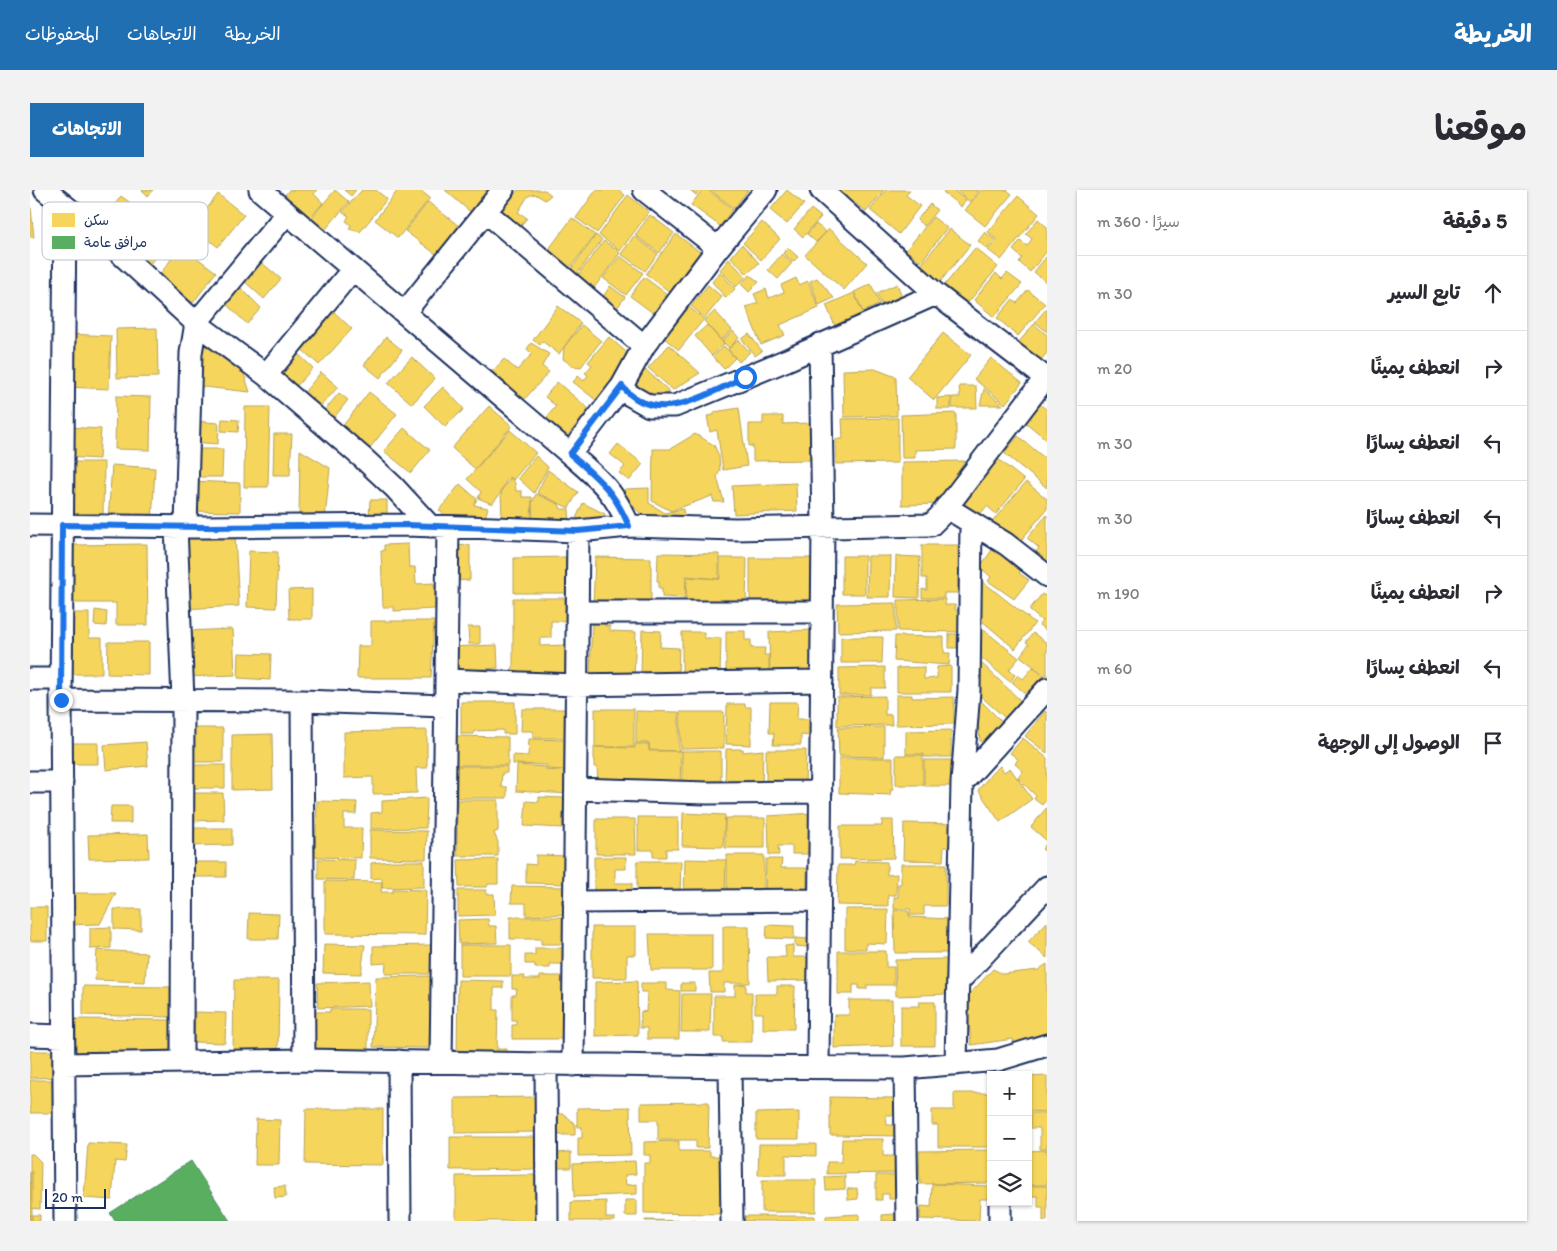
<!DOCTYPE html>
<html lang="ar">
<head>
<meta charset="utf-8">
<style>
	body { margin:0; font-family:Itim,"Playpen Sans Arabic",sans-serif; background:#f2f2f3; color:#2b2b33; direction:rtl }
	.controls { position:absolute; right:15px; bottom:15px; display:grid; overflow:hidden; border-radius:0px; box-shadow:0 1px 4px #0004 }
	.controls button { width:45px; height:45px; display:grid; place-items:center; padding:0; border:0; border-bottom:1px solid #e1e1e2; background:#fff; color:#2b2b33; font:25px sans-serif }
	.scale { position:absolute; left:15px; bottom:12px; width:61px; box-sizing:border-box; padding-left:5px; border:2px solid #1b2f5e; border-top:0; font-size:14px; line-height:18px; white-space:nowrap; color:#1b2f5e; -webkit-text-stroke:4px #fff; paint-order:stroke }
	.stop { position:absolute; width:15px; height:15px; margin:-11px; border:4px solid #1a73e8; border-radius:50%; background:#fff }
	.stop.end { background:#1a73e8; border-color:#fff; box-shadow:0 1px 5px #0008 }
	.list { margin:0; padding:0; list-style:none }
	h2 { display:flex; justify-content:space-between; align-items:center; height:65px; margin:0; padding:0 20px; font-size:21px }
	h2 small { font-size:16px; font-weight:400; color:#7c7c81 }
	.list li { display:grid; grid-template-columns:32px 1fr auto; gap:15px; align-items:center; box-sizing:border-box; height:75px; padding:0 20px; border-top:1px solid #e1e1e2 }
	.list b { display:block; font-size:19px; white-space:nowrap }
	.list em { font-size:16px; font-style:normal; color:#7c7c81 }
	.icon { flex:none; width:28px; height:28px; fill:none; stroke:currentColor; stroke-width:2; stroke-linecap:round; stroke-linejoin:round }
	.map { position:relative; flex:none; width:1017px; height:1031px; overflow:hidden; direction:ltr; border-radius:0px }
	header { display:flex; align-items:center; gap:30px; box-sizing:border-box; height:70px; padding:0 25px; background:#1f6fb2; color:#fff }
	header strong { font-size:24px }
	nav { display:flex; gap:28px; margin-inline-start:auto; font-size:18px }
	.intro { display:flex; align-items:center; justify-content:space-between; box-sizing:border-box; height:120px; padding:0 30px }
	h1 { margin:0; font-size:35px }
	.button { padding:12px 22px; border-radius:0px; background:#1f6fb2; color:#fff; font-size:18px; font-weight:700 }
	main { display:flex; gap:30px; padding:0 30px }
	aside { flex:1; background:#fff; border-radius:0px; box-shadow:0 1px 4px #0004 }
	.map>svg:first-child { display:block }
	.homes { fill:#f6d55c; stroke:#b4a35d }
	.public { fill:#5aae61; stroke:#478860 }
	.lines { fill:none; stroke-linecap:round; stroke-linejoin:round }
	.minor-casing { stroke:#1b2f5e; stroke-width:25 }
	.minor { stroke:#fff; stroke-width:21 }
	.route { stroke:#1a73e8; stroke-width:6 }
	.key { fill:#fff; stroke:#bbc1cf; stroke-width:1 }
	.key-label { font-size:14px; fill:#1b2f5e }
</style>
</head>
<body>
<header>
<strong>الخريطة</strong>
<nav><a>الخريطة</a><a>الاتجاهات</a><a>المحفوظات</a></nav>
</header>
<div class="intro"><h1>موقعنا</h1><a class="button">الاتجاهات</a></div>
<main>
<aside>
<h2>5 دقيقة<small>سيرًا · 360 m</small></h2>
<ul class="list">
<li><svg class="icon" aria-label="ahead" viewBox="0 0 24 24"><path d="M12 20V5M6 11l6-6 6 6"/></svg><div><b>تابع السير</b></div><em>30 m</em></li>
<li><svg class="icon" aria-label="right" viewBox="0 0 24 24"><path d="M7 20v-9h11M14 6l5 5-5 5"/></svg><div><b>انعطف يمينًا</b></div><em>20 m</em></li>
<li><svg class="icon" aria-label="left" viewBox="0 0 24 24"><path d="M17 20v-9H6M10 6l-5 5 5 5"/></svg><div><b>انعطف يسارًا</b></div><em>30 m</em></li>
<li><svg class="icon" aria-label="left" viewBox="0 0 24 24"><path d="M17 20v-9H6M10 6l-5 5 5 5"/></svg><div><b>انعطف يسارًا</b></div><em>30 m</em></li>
<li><svg class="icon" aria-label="right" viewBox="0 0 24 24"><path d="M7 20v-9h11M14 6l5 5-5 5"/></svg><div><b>انعطف يمينًا</b></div><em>190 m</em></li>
<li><svg class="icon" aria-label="left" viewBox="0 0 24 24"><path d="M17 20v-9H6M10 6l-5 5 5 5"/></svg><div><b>انعطف يسارًا</b></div><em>60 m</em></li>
<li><svg class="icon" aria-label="arrive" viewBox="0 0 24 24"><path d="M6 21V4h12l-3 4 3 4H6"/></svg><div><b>الوصول إلى الوجهة</b></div></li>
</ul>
</aside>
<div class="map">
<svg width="1017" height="1031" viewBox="0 0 1017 1031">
	<rect width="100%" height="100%" fill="#fff"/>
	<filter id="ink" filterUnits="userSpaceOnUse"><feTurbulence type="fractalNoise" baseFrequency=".02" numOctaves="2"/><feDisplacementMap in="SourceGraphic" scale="10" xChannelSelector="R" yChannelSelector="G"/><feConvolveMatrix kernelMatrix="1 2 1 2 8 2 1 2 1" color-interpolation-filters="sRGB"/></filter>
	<g filter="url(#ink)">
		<path class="homes" d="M112 0H123L118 6Z
			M259 0H287L284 4 293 13 280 27 255 5Z
			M305 0 319 12 295 40 281 28Z
			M314 0H326L321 6Z
			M332 0H346L357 9 330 42 319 39 321 35 316 31 319 26 312 22Z
			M368 0H390L400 8 368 48 345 30Z
			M415 0H462L446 27Z
			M488 0H515L521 5 515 10 505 4 498 6 488 22 497 28 488 39 469 23Z
			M566 0H589L595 5 567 43 546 28Z
			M660 0H670L666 5Z
			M672 0H678L703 19 690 36 661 15Z
			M680 0H718L704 18Z
			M757 0 774 14 757 34 740 20Z
			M809 0H854L836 22Z
			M856 0H880L876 5 890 16 869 44 840 20Z
			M915 0H923L936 10 931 17 913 2Z
			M926 0H949L940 12Z
			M951 0H977L982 4 955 36 935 20Z
			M188 4 214 25 188 57 163 37Z
			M598 5 619 22 590 61 569 45Z
			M91 6 109 19 96 36 78 24Z
			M988 6 1009 24 971 70 958 60 967 50 958 42Z
			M398 12 429 36 407 65 375 41Z
			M900 14 907 20 894 36 887 30Z
			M0 17 1 18 4 47H0Z
			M781 19 791 27 773 47 764 39Z
			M119 23 144 45 119 75 93 53Z
			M620 25 644 43 629 63 605 45Z
			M903 27 917 38 891 72 876 60Z
			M542 28 565 45 538 80 516 63Z
			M1008 29 1017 37V61L1000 82 989 72 992 68 983 60 990 51 997 56 1002 49 996 44Z
			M732 32 750 49 731 70 713 53Z
			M786 34 796 42 786 52 777 44Z
			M799 39 837 73 814 100 775 65Z
			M920 39 940 55 910 92 890 76Z
			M955 42 965 50 957 59 948 51Z
			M646 44 670 62 640 102 616 84Z
			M566 45 572 50 544 88 538 83Z
			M604 46 628 64 615 81 591 64Z
			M574 51 590 63 561 102 544 90Z
			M712 54 729 73 717 84 701 67Z
			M151 56 186 82 163 113 128 87Z
			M758 58 768 67 763 72 753 63Z
			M945 58 968 77 936 115 913 97Z
			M752 64 762 73 748 89 738 80Z
			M590 66 613 83 596 105 573 88Z
			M1017 66V93L1004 82Z
			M699 69 716 87 706 97 690 80Z
			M231 72 251 89 234 109 214 91Z
			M690 82 705 99 696 108 682 92Z
			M966 83 972 89 977 83 992 94 964 127 944 110Z
			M720 85 729 92 719 102 711 94Z
			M614 87 637 104 623 123 600 106Z
			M766 88 769 95 778 91 789 118 750 135 755 145 731 155 716 117 728 113 724 104 736 99 739 108 754 102 751 95Z
			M787 88 804 108 789 115 780 91Z
			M841 94 850 114 833 122 824 102Z
			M867 94 872 106 852 115 847 103Z
			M678 95 692 107 675 128 661 116Z
			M580 96 595 107 585 121 571 110Z
			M210 97 231 118 217 134 195 113Z
			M998 100 1015 114 988 146 967 128 982 110 987 113Z
			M824 103 833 123 805 136 796 115Z
			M528 116 551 133 529 164 512 151 510 155 503 150Z
			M659 117 674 129 649 160 634 148Z
			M1017 118V142L1005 132Z
			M302 120 322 139 289 175 268 156Z
			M685 121 702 140 691 150 674 131Z
			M1004 134 1017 145V163L1010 171 988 153Z
			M552 135 571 151 551 177 543 176 533 169 534 157Z
			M677 135 694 154 682 166 665 146Z
			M127 138 128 187 87 188 86 139Z
			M703 141 709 148 699 158 692 151Z
			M913 143 941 165 904 210 877 187Z
			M39 144 81 146 79 199 37 197Z
			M719 144 732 161 725 166 712 149Z
			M356 147 372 160 350 188 334 175Z
			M579 147 603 168 567 211 543 192 548 186 554 191 558 185 555 183 562 175 558 172Z
			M709 150 720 162 709 172 698 159Z
			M501 153 519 164 512 176 519 182 492 212 461 183 474 169 487 180 502 164 497 159Z
			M639 155 670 183 643 200 618 178Z
			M176 156 214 184 220 202 165 196 166 163Z
			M694 156 705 168 694 179 683 167Z
			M266 162 283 178 264 199 246 184Z
			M382 167 405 189 382 214 358 193Z
			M961 168 992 193 975 214 944 189Z
			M845 179 866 187 867 226 814 227 813 180Z
			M616 180 640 202 625 212 603 193Z
			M291 182 308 197 288 219 272 205Z
			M527 192 559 219 535 249 513 232 526 216 515 207Z
			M929 196H946L947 218H922V207H930Z
			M413 197 434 219 415 237 394 216Z
			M954 199 973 215H950Z
			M339 202 367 224 335 264 308 242Z
			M309 203 318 210 299 234 290 226Z
			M86 206 121 207 120 260 85 259Z
			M921 207V219H907V208Z
			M1010 214 1017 220V250L995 232Z
			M459 216 482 236 445 279 422 258Z
			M215 217H240L238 297H214Z
			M709 218 717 276 693 280 687 240 680 242 677 226 684 225V222Z
			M926 223V259L885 260V268H872L871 225Z
			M733 226H753V234L780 233V270L723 271V256H719V234H733Z
			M868 228V273L806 274V249H813L812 229Z
			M192 229 209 230 208 242 191 241Z
			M164 231 189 233 188 254 162 252Z
			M38 237 71 239 69 269 36 267Z
			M374 238 400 260 381 283 354 261Z
			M480 240 506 263 483 290 481 287 476 291 471 303 462 314 448 308 451 302 437 289Z
			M244 244H262L260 285H243Z
			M665 244 684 255 689 266 690 280 687 287 694 312H684L682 306 641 321 622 311 623 259H640Z
			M988 246 1017 270V298L974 263Z
			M588 254 613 274 599 291 589 283 595 276 580 264Z
			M162 259H193L192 287H161Z
			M270 260 300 278 295 330 269 329Z
			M506 266 518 277 504 303 488 288Z
			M968 269 994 290 966 324 957 316 946 329 930 315Z
			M935 271 908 314 872 315V272Z
			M34 272H74L73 325H34Z
			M82 275 125 278 122 333 78 331Z
			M518 280 548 302 539 318 507 303Z
			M481 288 485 293 486 301H492V307H502L501 330 472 334 471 300Z
			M159 291 210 293V322L159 321Z
			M996 292 1017 309V319L987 355 961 333Z
			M766 293 767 321 704 324 702 296Z
			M430 294 447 309 444 315 458 318 452 337 421 330 409 320Z
			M619 298V313L635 323 653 319 656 337H625L592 306 595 299Z
			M506 304 529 314 531 319H539L540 335 503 330 502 313Z
			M340 310H357V327L339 326Z
			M553 313 575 324 568 338 543 335Z
			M1017 325V370L1011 374 1002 367 1009 358 997 348Z
			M205 346 209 416 153 419 149 349Z
			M117 354 118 435H86V413H43V355Z
			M378 354 379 377H385L386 394 404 393 405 419 364 421V417H353L351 361H354V355Z
			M440 355V390L423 391 424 356Z
			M892 355H928V403H914V408H892V399L897 400V388H892Z
			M964 357 992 379 989 383 999 390 984 409 958 391 961 387 950 377Z
			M219 361 248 362 246 418 217 417Z
			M628 363 689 364V389L656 386 655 408 632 407V398H629V391H627Z
			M812 366H835V404H812Z
			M838 366H861L860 407H837Z
			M866 366 890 367 889 408 865 407Z
			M536 367V403H484V368Z
			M565 367 621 368V418L563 417Z
			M690 368H717L716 420 681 415 675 411 656 410 657 387 690 389Z
			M720 368H782V416H720Z
			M952 391 1005 433 985 459 951 430Z
			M282 399V429H259L258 400Z
			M1012 404 1017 407V441L1009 435 1012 431 999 420Z
			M483 408H535V431H521V448H510V456L537 455V486H483Z
			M915 409V415H925V420H931L932 442 868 441V410Z
			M866 413V441L808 442 807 414Z
			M65 420 77 422 76 436 64 435Z
			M36 423H59V448H72V484H37Z
			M341 431H404L401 488H327L328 456H341Z
			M562 432 576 433 575 436H580V441L606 442 604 487 560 486Z
			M949 436 989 468 979 480 985 485 980 492 948 465Z
			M438 437H450V454H439Z
			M203 439 205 485 155 487 154 441Z
			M612 440 631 441 630 457 649 458 648 487H611Z
			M782 440 783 488H740L739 442Z
			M696 441H715V450H721V458H735L734 465H739V486H696Z
			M652 442H674V448H691L690 487H652Z
			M1003 443 1017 453V487L990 466 999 454 996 452Z
			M919 444H927V458H919Z
			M865 446 914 447V463H920L919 475 864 471Z
			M811 447H853L852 473H811Z
			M78 452H119V485L77 484Z
			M467 455 468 478 420 481 419 457Z
			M209 463 241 464 240 490 208 488Z
			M945 467 993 513 982 534 947 503Z
			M921 476V502H867V478L894 477V489L907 488V477Z
			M855 477V498H841V505H809V478Z
			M1003 477 1017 489 1005 512 982 492 988 485 993 489Z
			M866 505H882V508L924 507V534L866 535Z
			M855 506V525L861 524 862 535 807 536V507Z
			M949 509 979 539 960 558 950 551 946 512Z
			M431 512H485V544H473V540L444 541V544H431Z
			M740 512H768L767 529H781V546L771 545V555H743L744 543H739Z
			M697 514H715V517H721V555L696 554Z
			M492 519H535V548H503V541H491Z
			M565 519H604V557H565Z
			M606 521 649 522V561L619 560V553H606Z
			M1015 521 1017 523V563L995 546Z
			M650 522H694V558L651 559Z
			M854 537V567L809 566 808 538Z
			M159 538H193V572H159Z
			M397 540V578H386L387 603 343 604V587L314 588V542Z
			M921 540V567H894V564H876V541Z
			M242 544 243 599 202 600V545Z
			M424 546 478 547V575H424Z
			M993 548 1017 568V609L1012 615 1004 609 1006 606 988 588 993 581 985 574 988 569 980 563Z
			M499 549 537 550 536 580 517 579V575L483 574V565L498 566Z
			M116 552 118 576 76 580 74 555Z
			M35 553H68V574H34Z
			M605 554H619V561H651L650 599 568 596 567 577H564V557L605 558Z
			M696 559H713V562L733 560 732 596 695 594Z
			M736 560H776L775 597 736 596Z
			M652 561H691V598H652Z
			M866 565H893V595H866Z
			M809 568H863V599H861L860 605 809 603Z
			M894 570H921V596H894Z
			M157 575H195V598H157Z
			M487 575 516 577V580L541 582 540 604 486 601Z
			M427 576H477V583H472L471 597H477V608H427Z
			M970 576 974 582 980 578 1002 609 970 632 948 600 962 583Z
			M159 603H193L194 630 159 631Z
			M509 607 534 608 532 638 494 636 496 611 509 612Z
			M397 608 396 638 341 639V623L352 622V611Z
			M427 610H468V641L464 643 468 652V666H427Z
			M287 611 327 612 326 624H314V638H332L331 668 285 667Z
			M81 616H101V633H80Z
			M1017 617V651L1001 637Z
			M653 623 695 625 693 657 652 656Z
			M784 623 785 664H762V656H748L749 665H739L738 626Z
			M608 627H648V659H636V667H623V660H608Z
			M695 628H735V658H695Z
			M566 629H605L606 664H566Z
			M852 630H863L864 668 810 669V636H852Z
			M874 633 926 634V657H914L913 671 873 670Z
			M156 638H202V655L157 656Z
			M340 640 397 641 396 669 340 668Z
			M118 644 119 668 59 669 58 645Z
			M1017 653V663L1012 659Z
			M506 665 540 666V694L496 693V674L506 675Z
			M697 665H734V705H697Z
			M564 667H596V679H585V693H602V706H564Z
			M288 669 325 670 324 690 288 689Z
			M468 669V694H458L457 697H429L428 670Z
			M655 669 696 670 695 705 654 703Z
			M736 669H752L751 678H777V708L735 707Z
			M363 671H394V697L352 698V688L341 689V673Z
			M607 671H651L650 705 607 704Z
			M825 671 857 672V685L867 684 866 705H858V716L807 715 808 675H824Z
			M155 672H196V687H155Z
			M871 674H916V716H894V725H880V719H864V707H868V694H871Z
			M295 691 352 692 351 702H363V699L396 700 395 745 295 744Z
			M482 696 538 697 537 724 496 726V713H481Z
			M428 700H457L456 704H464L465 725 428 726Z
			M34 703H86L70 734 36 735Z
			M0 717H17V751H0Z
			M84 719H111V740L84 739Z
			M815 719H858L857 754 836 753V759H815Z
			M864 720 878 721 880 727 918 729 920 763H865Z
			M219 723 249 724 248 749H218Z
			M480 727H539V754H511V749H480Z
			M458 729 459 736H466L467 753 429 754 428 730Z
			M1017 732V768L998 752Z
			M737 735 764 736V749L736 748Z
			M693 736H719L720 793H694V802H680L679 783H693Z
			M81 737V758L60 759V738Z
			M562 737H606V765H597V788H562Z
			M619 744H682V780H621Z
			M765 748 778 749 777 757 765 756Z
			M294 754 335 755 331 784 293 783Z
			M403 755 404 784H355L356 773 343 774V756Z
			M430 755H481V786H430Z
			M763 755V767H781L782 790 738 791 737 767H756L755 756Z
			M505 758H534V774H520V778H505V774H495V765H505Z
			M67 760 117 763 115 792 65 790Z
			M808 761H856V777H864V795H837V799H829V795H823V804H808Z
			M917 769 918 804 866 806 865 770Z
			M1017 774V851L984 855 983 849 941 855 937 807 963 779 973 784 1008 780Z
			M402 786V858L343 857 346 787Z
			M482 786H495L494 789H510V786H536V849H482V835H486V830H482V805H486L487 799H482Z
			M204 790H249L248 864 203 863Z
			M428 790 473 791V798H464V820H468L467 859H477V865L427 864Z
			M339 791 340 816 288 818 287 793Z
			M607 791 608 845 565 846V792Z
			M611 793H637V800L650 801 649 849H617V838H610L611 821 616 822 617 802H611Z
			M651 793H665V801H651Z
			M716 794V802H722V852H693V847H684V806H705V795Z
			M53 796 140 797V827L53 825Z
			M747 796H765L764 839H733V823H725V804H747Z
			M652 804H681L680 842H651Z
			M819 810H862L863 856 804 858V825H819Z
			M889 812H905V856H871V816H890Z
			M300 819H338V863H285V822H300Z
			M165 822 196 823 195 853 164 852Z
			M46 829 140 830V865L46 864Z
			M0 861H29V887L0 888Z
			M1017 886V922L998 921V887Z
			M0 890H23V923H0Z
			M924 903H961V957H908V935H902V920H924Z
			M509 907V942L425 943V908Z
			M800 907 864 908V925H856L857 935H872V946L800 945Z
			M679 912 678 958H666V950H628V930H611V913Z
			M600 917 601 965 548 966V948H552V937H547V918Z
			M276 919H353V975L275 974Z
			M769 922V949H726V923Z
			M1000 923H1017V959H1010V938H1000Z
			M525 924H534L545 934V945H525Z
			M226 929 250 930 249 975H225Z
			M420 947H508L507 979 420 980Z
			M812 949H853V966H870V983L797 984V972H811Z
			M649 951V961H680V966H694V1024L614 1023V973H620V965H614V952Z
			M58 953 97 955 95 972 85 971 82 1010 54 1008Z
			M729 954H786V966L756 965V985H728Z
			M961 960V993L890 994 889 961Z
			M1017 960V995H998V961Z
			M541 962V978H527L526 963Z
			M0 964H3L11 972 10 1019 0 1018Z
			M605 971 606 984 595 985 596 995 607 994V1004L544 1007 543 974Z
			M0 982H2V1031H0Z
			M505 985V1031H426V986Z
			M846 985H867L868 1009H859V1004H852V1010H846Z
			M815 986V999L796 1000 795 987Z
			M732 990H786V1022H732Z
			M902 994 961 996V1009H950L949 1031 890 1029 891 1016 901 1017Z
			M255 996 256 1007 245 1008 244 997Z
			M998 996H1017V1031H1013V1017H1008V1006H998Z
			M827 998 828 1009 818 1010 817 999Z
			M595 1010H607V1026H595Z
			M576 1011V1028H585V1031H541V1012Z
			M829 1024V1031H796V1026Z
			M865 1024V1031H852V1025Z
			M0 1025H10V1031H0Z
			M715 1026H785V1031H715Z
			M615 1030 666 1031H615Z"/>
		<path class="public" d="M161 971 200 1031H85L80 1023Z"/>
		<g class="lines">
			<g class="minor-casing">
				<path id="minor" d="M15 0 65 40 166 133 236 185 334 269 364 297 400 336
					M230 0 540 264
					M614 0 688 58
					M791 0 906 104 1017 189
					M35 16 31 510 35 1031
					M456 22 614 156
					M375 122 473 0
					M236 185 323 79
					M592 196 598 204 619 216H645L757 170 906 104
					M916 317 976 354 1017 386
					M0 335 176 337 376 335 548 341 599 336 706 339 901 335 910 326 1017 186
					M146 336 153 510 152 872
					M156 336 161 163 166 133 257 23
					M599 336C584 301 569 289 540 264L592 196 614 156 688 58 736 0
					M547 422H791
					M0 489H31
					M416 490 546 495 792 491
					M31 510 272 511 415 516
					M272 511 274 870
					M0 592H32
					M932 593 1017 499
					M546 599 677 603 791 602
					M544 712 789 710
					M928 792 1017 697
					M0 845 33 846
					M369 871 370 1031
					M411 871 418 337
					M34 874 274 870 700 877 875 878 968 870 1017 855
					M926 874 932 593 939 500 941 334
					M516 875 517 1031
					M543 875 548 341
					M700 877 702 1031
					M788 877 793 337 790 154
					M875 878 877 1031
					M970 1012V1031"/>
			</g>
			<use href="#minor" class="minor"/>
		</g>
	</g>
	<g class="lines" filter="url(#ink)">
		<path class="route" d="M31 510 32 335 176 337 376 335 548 341 599 336C584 301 569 289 540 264L592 196C626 238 676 204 715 187"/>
	</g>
	<rect x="12" y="12" width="166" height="58" rx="8" class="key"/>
	<rect x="22" y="23" width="23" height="14" fill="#f6d55c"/>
	<rect x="22" y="46" width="23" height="13" fill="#5aae61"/>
	<g class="key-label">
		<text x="54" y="35">سكن</text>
		<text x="54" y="57">مرافق عامة</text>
	</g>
</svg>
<div class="controls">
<button>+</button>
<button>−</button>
<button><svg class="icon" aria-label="layers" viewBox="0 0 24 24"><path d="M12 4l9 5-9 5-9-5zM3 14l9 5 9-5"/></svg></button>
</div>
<div class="scale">20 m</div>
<div class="stop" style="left:715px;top:187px"></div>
<div class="stop end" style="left:31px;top:510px"></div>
</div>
</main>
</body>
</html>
